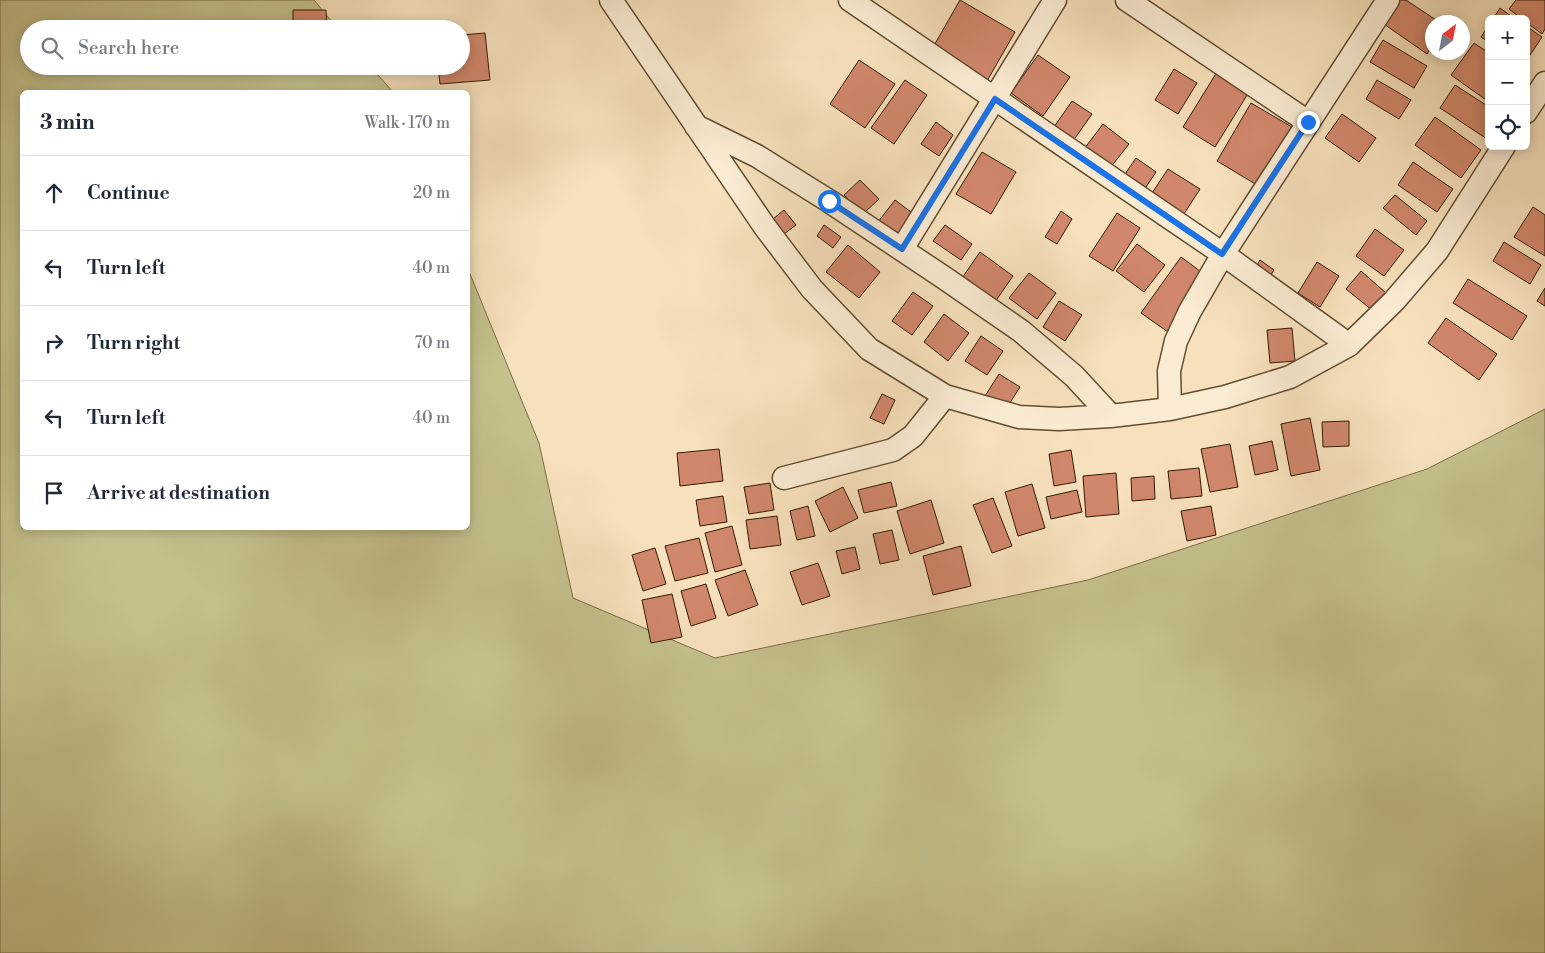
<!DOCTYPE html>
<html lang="en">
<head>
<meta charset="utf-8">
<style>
	body { margin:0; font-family:"Libre Bodoni",serif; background:#f2f2f3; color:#1f2937 }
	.controls { position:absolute; right:15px; top:15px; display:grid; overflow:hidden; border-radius:8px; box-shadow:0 2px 12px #0003 }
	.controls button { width:45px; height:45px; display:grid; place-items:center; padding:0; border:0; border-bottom:1px solid #e0e1e3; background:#fff; color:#1f2937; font:25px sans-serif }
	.compass { position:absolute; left:1425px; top:15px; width:45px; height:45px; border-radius:50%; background:#fff; box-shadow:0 2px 12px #0003; rotate:32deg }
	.stop { position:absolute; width:15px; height:15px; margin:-11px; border:4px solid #1a73e8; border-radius:50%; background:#fff }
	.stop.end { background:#1a73e8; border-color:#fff; box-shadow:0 1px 5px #0008 }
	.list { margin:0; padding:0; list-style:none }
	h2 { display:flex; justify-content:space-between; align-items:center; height:65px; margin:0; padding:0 20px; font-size:21px }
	h2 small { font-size:16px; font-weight:400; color:#747a83 }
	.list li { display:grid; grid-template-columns:32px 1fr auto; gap:15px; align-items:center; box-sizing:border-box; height:75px; padding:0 20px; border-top:1px solid #e0e1e3 }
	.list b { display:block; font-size:19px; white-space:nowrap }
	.list em { font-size:16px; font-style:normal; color:#747a83 }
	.icon { flex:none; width:28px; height:28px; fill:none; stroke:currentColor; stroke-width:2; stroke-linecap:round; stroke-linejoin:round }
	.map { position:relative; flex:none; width:1545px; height:953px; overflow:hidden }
	.search { position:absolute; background:#fff; box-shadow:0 2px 12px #0003; left:20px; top:20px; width:450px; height:55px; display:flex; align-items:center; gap:12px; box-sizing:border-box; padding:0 18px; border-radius:28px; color:#747a83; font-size:19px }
	.panel { position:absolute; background:#fff; box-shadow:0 2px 12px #0003; left:20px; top:90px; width:450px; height:440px; border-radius:8px }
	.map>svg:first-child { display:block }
	.green { fill:#c4c18c; stroke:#7b6e46 }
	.building { fill:#d1876c; stroke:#321c01 }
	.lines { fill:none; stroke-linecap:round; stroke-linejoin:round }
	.street-casing { stroke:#634d30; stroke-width:25 }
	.street { stroke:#faecd3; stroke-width:22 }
	.route { stroke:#1a73e8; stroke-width:6 }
</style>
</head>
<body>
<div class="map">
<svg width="1545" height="953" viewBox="0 0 1545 953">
	<rect width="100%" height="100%" fill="#f7e1bc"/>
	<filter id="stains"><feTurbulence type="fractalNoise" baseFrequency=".004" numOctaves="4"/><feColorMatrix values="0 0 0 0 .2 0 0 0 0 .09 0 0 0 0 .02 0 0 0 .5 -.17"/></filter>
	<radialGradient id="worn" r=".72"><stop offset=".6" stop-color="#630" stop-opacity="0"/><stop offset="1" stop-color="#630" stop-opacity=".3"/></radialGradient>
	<path class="green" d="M0 0H314L338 29H29V66H370L393 92H22V528H468V269L539 443 573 598 715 658 1088 580 1427 469 1545 409V953H0Z"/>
	<path class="building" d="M960 0 1015 32 987 81 932 49Z
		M1396 0H1406L1439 22H1432V46L1427 54 1381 22Z
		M1516 0H1545V29L1542 34 1526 22V19H1522L1509 9Z
		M1500 8 1515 19H1493Z
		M293 10H326L327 29H293Z
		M1489 25V42L1481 37Z
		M1526 26 1542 37 1526 61Z
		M485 33 490 80 440 84 438 66H461V35Z
		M1383 40 1427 66 1414 88 1370 62Z
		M1474 43 1489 53V102L1451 75Z
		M1038 55 1070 77 1043 116 1011 93Z
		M859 60 895 84 865 128 830 104Z
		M1174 69 1197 83 1178 114 1155 100Z
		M1217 72 1249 92 1215 147 1183 127Z
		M905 80 927 95 894 144 871 128Z
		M1377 80 1411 100 1399 119 1366 99Z
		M1455 85 1489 107V136L1487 139 1440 108Z
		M1072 101 1092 114 1073 141 1054 127Z
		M1251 103 1292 127 1257 185 1217 161Z
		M1342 114 1376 138 1359 162 1325 138Z
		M1435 117 1481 150 1461 178 1415 145Z
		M936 122 953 135 939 156 921 144Z
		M1103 124 1129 144 1106 173 1081 153Z
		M982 152 1016 172 991 214 956 194Z
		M1136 158 1156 172 1140 196 1119 183Z
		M1413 162 1453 189 1437 212 1398 185Z
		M1168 169 1200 189 1182 217 1150 196Z
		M860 180 879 199 863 214 844 195Z
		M1395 195 1427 221 1416 235 1383 208Z
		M895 200 915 215 898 237 878 222Z
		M1533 207 1545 215V256L1514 237Z
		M784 210 796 225 780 237 768 223Z
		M1061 211 1072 219 1057 244 1045 237Z
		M1117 213 1140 228 1113 271 1089 256Z
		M824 225 841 237 833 248 817 236Z
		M945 225 972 244 961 260 933 241Z
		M1375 229 1404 250 1384 276 1356 256Z
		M1504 242 1541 265 1530 284 1493 261Z
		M1137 244 1165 265 1144 292 1116 271Z
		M848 245 880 272 859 298 826 272Z
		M980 252 1013 276 995 302 962 278Z
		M1181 257 1208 277 1168 332 1141 313Z
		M1260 260 1274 270 1266 282 1252 273Z
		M1317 262 1339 276 1320 307 1298 293Z
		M1361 271 1386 293 1372 310 1346 289Z
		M1029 273 1056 293 1037 319 1009 298Z
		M1468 279 1527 316 1512 340 1453 303Z
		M1545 288V306L1537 301Z
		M913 292 933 306 912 335 892 321Z
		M1059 301 1082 315 1065 341 1043 327Z
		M944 314 969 333 948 361 924 342Z
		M1446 318 1497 354 1479 380 1428 343Z
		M1292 328 1295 361 1270 363 1267 330Z
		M981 336 1003 351 987 375 965 361Z
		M999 374 1020 387 1006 409 985 396Z
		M882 394 895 400 884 424 870 418Z
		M1310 418 1320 470 1291 476 1281 424Z
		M1349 421V446L1323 447 1322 422Z
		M1272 441 1278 470 1255 475 1249 446Z
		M1230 444 1238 487 1210 492 1201 449Z
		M719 449 723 481 680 486 677 453Z
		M1071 450 1076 482 1054 486 1049 454Z
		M1199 468 1202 496 1171 499 1168 471Z
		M1116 473 1119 514 1086 517 1083 476Z
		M1154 476 1155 499 1132 501 1131 478Z
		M891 482 897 506 864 513 858 490Z
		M770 483 774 510 749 514 744 487Z
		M1032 484 1045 528 1018 536 1005 492Z
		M843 487 858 518 830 532 815 501Z
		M1077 490 1082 512 1051 519 1046 497Z
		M723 496 727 522 700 526 696 500Z
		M993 498 1012 546 992 553 973 505Z
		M931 500 944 543 910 554 897 511Z
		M808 506 815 536 797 540 790 511Z
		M1211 506 1216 535 1187 541 1181 511Z
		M777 516 781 545 750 549 746 520Z
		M732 526 742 565 715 572 705 533Z
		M892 530 899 560 880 564 873 534Z
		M699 538 708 573 675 581 665 546Z
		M961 546 971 586 933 595 923 556Z
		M855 547 860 569 842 574 836 551Z
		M655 548 666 584 643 591 632 555Z
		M818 563 830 596 802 605 790 572Z
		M745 570 758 605 728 616 715 580Z
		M706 584 716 618 691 626 681 591Z
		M672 594 682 637 651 643 642 600Z"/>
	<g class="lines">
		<g class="street-casing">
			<path id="street" d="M611 0 765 227 812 289 869 349 945 396 1019 417 1059 419 1111 416 1170 409 1225 397 1290 377 1349 345 1394 301 1437 251 1504 146
				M850 0 1223 254 1349 345
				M1127 0 1308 122
				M1526 112 1545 83
				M696 126 757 156 829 201 946 279 1021 331 1074 376 1111 416
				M902 249 1055 0
				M1170 409 1169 371 1176 341 1190 311 1223 254 1388 0
				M784 478 893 450 913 436 945 396"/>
		</g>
		<use href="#street" class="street"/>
	</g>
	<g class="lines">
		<path class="route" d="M829 201 902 249 995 99 1222 254 1308 122"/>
	</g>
	<rect width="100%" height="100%" filter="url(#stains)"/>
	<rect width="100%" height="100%" fill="url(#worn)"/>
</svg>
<div class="controls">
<button>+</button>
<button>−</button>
<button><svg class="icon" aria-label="locate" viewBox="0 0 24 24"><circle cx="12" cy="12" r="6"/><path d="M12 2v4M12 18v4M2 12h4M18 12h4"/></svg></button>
</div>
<svg class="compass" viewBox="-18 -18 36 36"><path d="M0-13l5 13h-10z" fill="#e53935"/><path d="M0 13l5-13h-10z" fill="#747a83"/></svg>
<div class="stop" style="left:829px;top:201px"></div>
<div class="stop end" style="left:1308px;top:122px"></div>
<div class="search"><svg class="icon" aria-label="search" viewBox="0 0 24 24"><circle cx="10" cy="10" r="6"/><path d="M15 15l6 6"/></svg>Search here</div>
<section class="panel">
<h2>3 min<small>Walk · 170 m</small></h2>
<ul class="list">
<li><svg class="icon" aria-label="ahead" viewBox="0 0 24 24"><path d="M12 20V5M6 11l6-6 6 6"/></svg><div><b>Continue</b></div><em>20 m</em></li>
<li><svg class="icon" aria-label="left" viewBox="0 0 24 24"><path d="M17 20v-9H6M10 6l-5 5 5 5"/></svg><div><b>Turn left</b></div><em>40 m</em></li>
<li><svg class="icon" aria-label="right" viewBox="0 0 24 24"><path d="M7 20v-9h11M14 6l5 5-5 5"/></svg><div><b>Turn right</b></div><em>70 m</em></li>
<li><svg class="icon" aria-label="left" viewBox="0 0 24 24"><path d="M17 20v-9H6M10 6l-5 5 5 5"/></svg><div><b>Turn left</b></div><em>40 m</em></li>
<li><svg class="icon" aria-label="arrive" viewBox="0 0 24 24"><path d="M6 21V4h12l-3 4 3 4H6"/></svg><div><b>Arrive at destination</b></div></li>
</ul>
</section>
</div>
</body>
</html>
